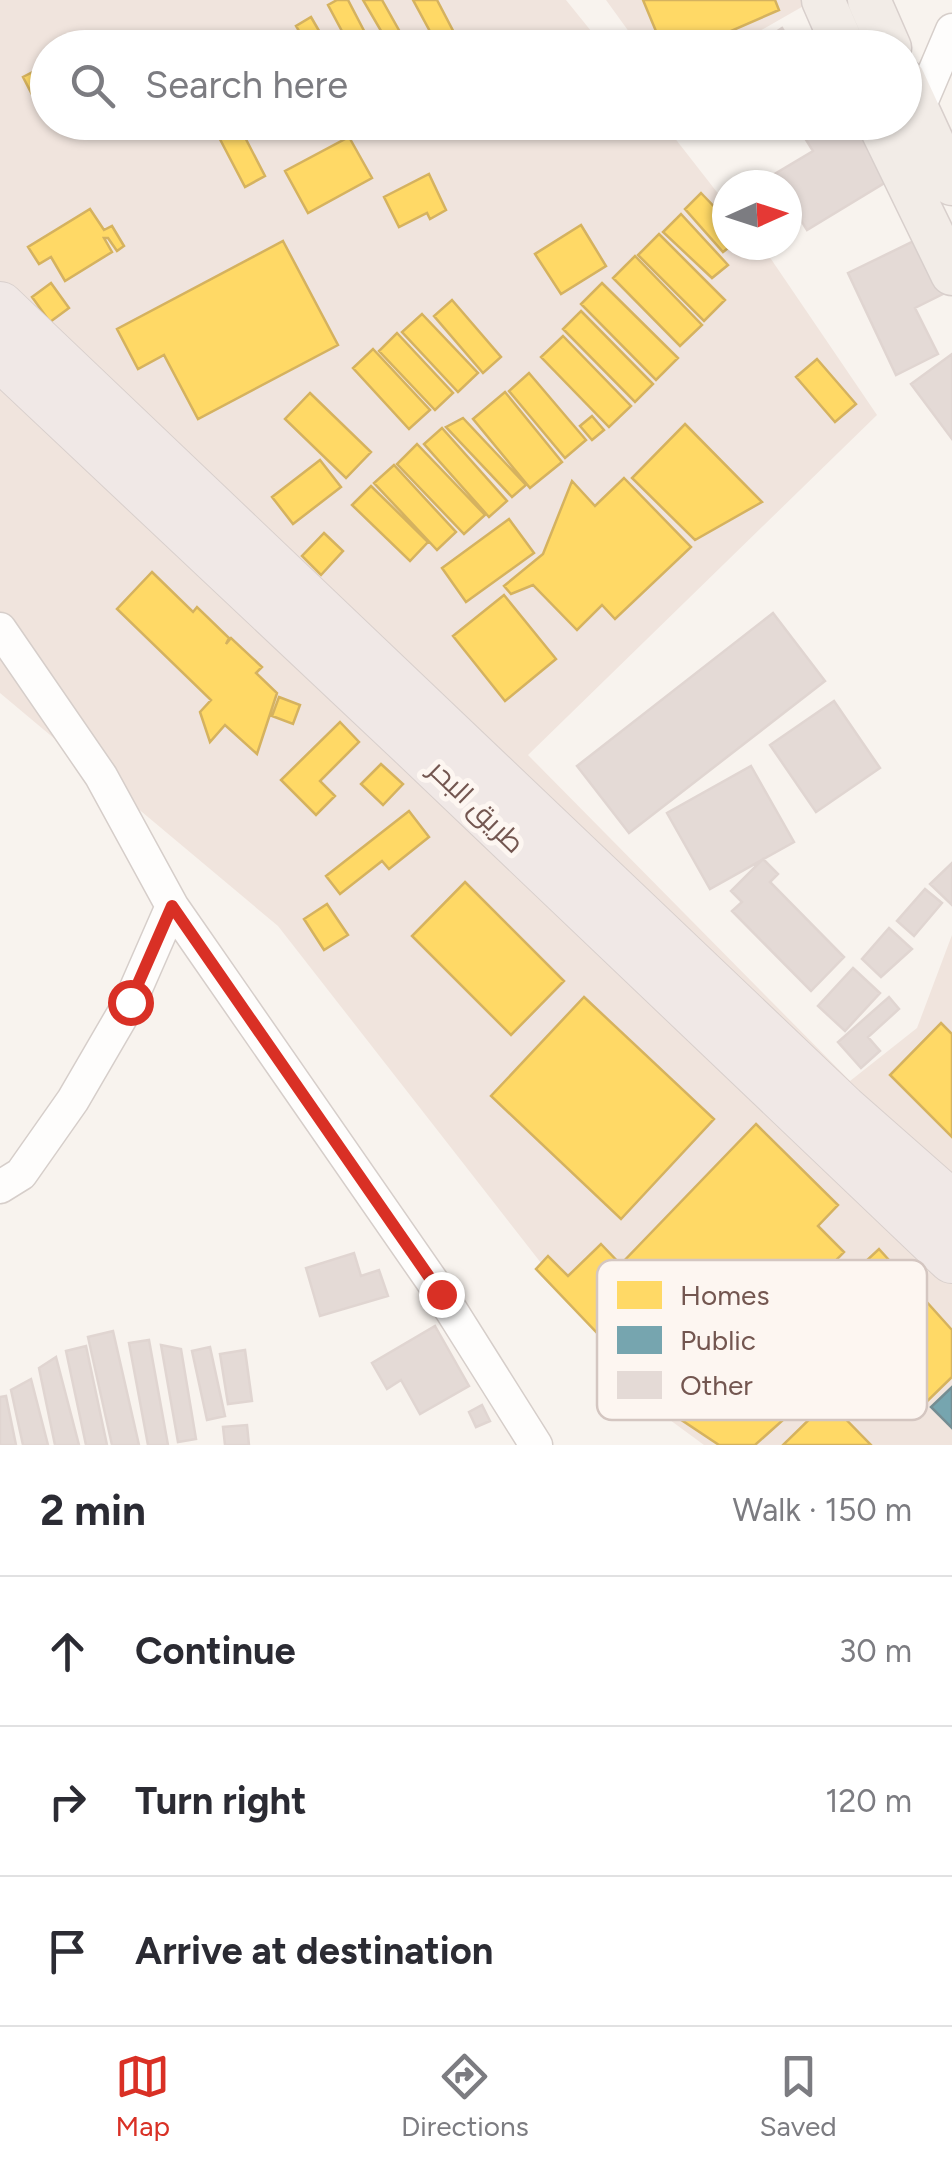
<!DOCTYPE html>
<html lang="en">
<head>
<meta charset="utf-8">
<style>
	body { margin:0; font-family:Figtree,Cairo,sans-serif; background:#f7f7f7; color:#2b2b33 }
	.compass { position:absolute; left:712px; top:170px; width:90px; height:90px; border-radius:50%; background:#fff; box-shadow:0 2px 8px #0004; rotate:87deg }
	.stop { position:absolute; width:30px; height:30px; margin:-22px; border:8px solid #d93025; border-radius:50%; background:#fff }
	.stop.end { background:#d93025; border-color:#fff; box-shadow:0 2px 10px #0008 }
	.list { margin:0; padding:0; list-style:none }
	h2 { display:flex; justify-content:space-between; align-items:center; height:130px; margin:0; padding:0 40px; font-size:42px }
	h2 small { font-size:32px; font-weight:400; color:#7c7c81 }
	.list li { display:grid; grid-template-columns:65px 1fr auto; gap:30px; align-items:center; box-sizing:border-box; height:150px; padding:0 40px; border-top:2px solid #e1e1e2 }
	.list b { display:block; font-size:38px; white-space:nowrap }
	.list em { font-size:32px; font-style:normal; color:#7c7c81 }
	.icon { flex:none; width:55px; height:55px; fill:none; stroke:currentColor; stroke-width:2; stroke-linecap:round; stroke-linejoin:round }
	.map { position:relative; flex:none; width:952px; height:1445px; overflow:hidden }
	.search { position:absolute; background:#fff; box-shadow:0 2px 8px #0004; left:30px; right:30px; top:30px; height:110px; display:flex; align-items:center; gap:25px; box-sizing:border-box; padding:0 35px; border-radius:55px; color:#7c7c81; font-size:38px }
	.sheet { height:580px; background:#fff }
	nav { display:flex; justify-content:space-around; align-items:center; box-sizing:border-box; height:140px; border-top:2px solid #e1e1e2; background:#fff; font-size:28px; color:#7c7c81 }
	nav a { display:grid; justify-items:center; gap:5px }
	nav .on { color:#d93025 }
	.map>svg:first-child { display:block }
	.residential { fill:#f0e4dd }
	.homes { fill:#ffd966; stroke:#d5b25f; stroke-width:2.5 }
	.public { fill:#76a5af; stroke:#758d92; stroke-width:2.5 }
	.building { fill:#e4dad6; stroke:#e0d5d1; stroke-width:2.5 }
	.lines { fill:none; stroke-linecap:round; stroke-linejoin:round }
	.minor-casing { stroke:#d6ceca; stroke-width:35 }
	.major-casing { stroke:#d8cfcc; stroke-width:45 }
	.highway-casing { stroke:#d8cfcc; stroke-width:50 }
	.minor { stroke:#fefdfc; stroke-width:32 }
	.major { stroke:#f2ece7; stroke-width:42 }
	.highway { stroke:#f0e8e6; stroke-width:48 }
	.route { stroke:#d93025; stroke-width:12 }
	.labels { text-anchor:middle; stroke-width:10; stroke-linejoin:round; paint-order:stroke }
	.street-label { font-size:28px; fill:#735650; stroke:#fdf6f1 }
	.key { fill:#fdf6f1; stroke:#d4c6c1; stroke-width:2.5 }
	.key-label { font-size:28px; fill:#735650 }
</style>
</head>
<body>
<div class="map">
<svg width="952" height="1445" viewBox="0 0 952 1445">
	<rect width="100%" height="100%" fill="#f8f3ee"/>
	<path class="residential" d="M0 0H566L604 47 48 48V122L663 123 727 205V245H759L771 259 877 415 528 755 850 1081 917 1028 952 935V1445H704L655 1409 278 926 0 693Z
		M606 0H814L730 48 640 47Z"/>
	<path class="homes" d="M337 0H348L373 48H351L328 5Z
		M363 0H382L409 48H391Z
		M413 0H437L461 46 439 48Z
		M643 0H775L779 10 692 48H663Z
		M311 17 329 48H309L296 26Z
		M48 64V99L37 104 23 77Z
		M211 122H237L265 176 245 187Z
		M349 137 372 178 308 213 285 171Z
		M429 174 446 210 430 219 427 213 399 227 384 197Z
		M701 193 727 220V245H732L723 252 685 209Z
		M90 209 104 230 112 226 124 246 117 251 108 238H104L112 252 65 281 51 257 39 264 28 247Z
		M681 214 728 265 712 278 663 232Z
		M581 225 606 266 561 294 535 254Z
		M659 234 725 300 704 321 638 255Z
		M283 241 338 345 198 419 164 355 138 369 117 329Z
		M635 256 702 325 680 346 613 278Z
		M51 283 69 308 50 322 32 297Z
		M602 283 678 358 656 380 581 304Z
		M452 300 501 357 483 373 434 316Z
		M581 311 653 384 635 402 563 329Z
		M422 314 478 373 458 392 402 332Z
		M397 333 453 393 435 410 379 351Z
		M563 336 631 406 609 427 541 357Z
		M373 349 430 410 409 429 353 368Z
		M817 359 856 404 835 422 796 377Z
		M529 373 586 440 565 458 509 391Z
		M505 392 562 462 530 488 473 419Z
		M310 393 371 452 346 478 285 419Z
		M592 416 604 430 592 440 580 426Z
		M463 418 526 485 512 497 446 427Z
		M685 424 762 502 695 540 632 478Z
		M442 428 507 501 489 517 424 444Z
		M417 444 485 515 464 534 397 464Z
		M320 460 341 487 293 524 272 497Z
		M394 465 456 532 437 550 374 483Z
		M624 478 691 547 615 619 602 605 577 630 533 585 511 594 504 586 543 554 572 481 595 506Z
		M371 486 428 542 410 561 352 505Z
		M509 519 534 553 466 602 442 568Z
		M324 533 343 551 321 575 302 556Z
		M152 572 193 612 197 607 229 638 226 644 231 638 262 667 256 673 277 693 257 754 225 725 210 742 200 712 211 700 117 609Z
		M504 595 556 659 505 701 453 636Z
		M279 697 300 705 293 724 272 716Z
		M340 722 359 742 320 781 335 796 316 815 281 780Z
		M381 764 403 784 383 805 361 784Z
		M409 811 429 837 389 869 382 861 340 894 326 876Z
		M465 882 564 981 511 1035 412 936Z
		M327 904 348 935 324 950 304 919Z
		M584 997 714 1119 621 1219 491 1096Z
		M941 1023 952 1034V1137L890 1075Z
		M756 1124 838 1205 818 1226 844 1252 730 1369 622 1263Z
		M601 1244 687 1334 641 1379 536 1269 548 1256 568 1276Z
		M879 1249 952 1330V1377L911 1417 819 1305Z
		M805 1309 850 1360 755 1445H719L680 1419Z
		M828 1401 871 1445H783Z"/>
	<path class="public" d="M952 1387V1428L931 1407Z"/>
	<path class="building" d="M782 28 794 48H752Z
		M795 122H839L840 125 857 122 891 179 807 230 787 198V185H779L773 175 813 151Z
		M916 240 943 294 915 308 938 354 896 375 848 273Z
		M952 354V439L911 384Z
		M773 613 825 681 629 833 577 766Z
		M834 701 880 768 816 812 770 745Z
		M751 766 794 842 710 889 667 813Z
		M763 859 778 874 770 882 844 957 811 991 732 911 742 902 731 891Z
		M952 863V905L930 884Z
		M925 889 942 903 914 936 897 921Z
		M889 928 912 949 881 977 862 959Z
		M853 968 880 993 845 1031 818 1006Z
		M889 997 899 1009 868 1037 880 1051 861 1068 838 1042Z
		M354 1253 361 1276 379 1270 388 1296 320 1316 306 1268Z
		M435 1326 469 1386 420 1414 401 1380 387 1389 372 1363Z
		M113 1331 139 1445H112L88 1337Z
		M149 1340 168 1445H148L129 1343Z
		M161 1345 181 1349 196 1439 178 1442Z
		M86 1346 107 1445H86L66 1351Z
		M210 1347 225 1416 207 1420 192 1351Z
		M245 1350 252 1401 228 1404 220 1354Z
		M56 1357 79 1445H55L39 1368Z
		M31 1379 48 1445H23L11 1390Z
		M6 1396 16 1445H0V1397Z
		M482 1405 490 1421 476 1427 469 1412Z
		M247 1425 249 1445H225L223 1427Z"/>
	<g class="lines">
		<g class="minor-casing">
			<path id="minor" d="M906 117 918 110 952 30
				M0 629 101 776 172 906 130 1002 73 1100 21 1174 0 1187
				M172 906 441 1294 536 1445"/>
		</g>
		<g class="major-casing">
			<path id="major" d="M823 0 844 48
				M869 0 890 48
				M904 80 952 184
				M878 122 952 274"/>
		</g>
		<g class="highway-casing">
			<path id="highway" d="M0 306 843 1109 952 1205
				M0 356 410 742 952 1259"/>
		</g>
		<use href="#minor" class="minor"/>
		<use href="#major" class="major"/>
		<use href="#highway" class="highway"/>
	</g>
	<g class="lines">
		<path class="route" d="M130 1002 172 906 441 1294"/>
	</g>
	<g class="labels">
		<g class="street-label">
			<text transform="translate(477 806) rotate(44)" y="10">طريق البحر</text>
		</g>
	</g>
	<rect x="597" y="1260" width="330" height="160" rx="15" class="key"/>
	<rect x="617" y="1281" width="45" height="28" fill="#ffd966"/>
	<rect x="617" y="1326" width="45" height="28" fill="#76a5af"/>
	<rect x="617" y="1371" width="45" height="28" fill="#e4dad6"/>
	<g class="key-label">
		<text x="680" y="1305">Homes</text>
		<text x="680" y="1350">Public</text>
		<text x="680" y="1395">Other</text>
	</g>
</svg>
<svg class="compass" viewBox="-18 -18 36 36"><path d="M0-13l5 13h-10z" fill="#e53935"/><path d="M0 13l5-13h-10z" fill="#7c7c81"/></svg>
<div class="stop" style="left:130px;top:1002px"></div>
<div class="stop end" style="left:441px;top:1294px"></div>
<div class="search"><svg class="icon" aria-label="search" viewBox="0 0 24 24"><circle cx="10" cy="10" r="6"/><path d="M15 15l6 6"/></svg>Search here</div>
</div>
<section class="sheet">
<h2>2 min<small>Walk · 150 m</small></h2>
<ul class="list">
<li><svg class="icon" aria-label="ahead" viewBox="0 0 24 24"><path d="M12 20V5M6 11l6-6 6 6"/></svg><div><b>Continue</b></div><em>30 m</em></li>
<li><svg class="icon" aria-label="right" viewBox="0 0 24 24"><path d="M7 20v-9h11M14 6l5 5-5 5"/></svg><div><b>Turn right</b></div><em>120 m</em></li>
<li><svg class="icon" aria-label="arrive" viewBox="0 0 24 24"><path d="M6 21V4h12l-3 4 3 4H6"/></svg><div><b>Arrive at destination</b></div></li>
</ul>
</section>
<nav>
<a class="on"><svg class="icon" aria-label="map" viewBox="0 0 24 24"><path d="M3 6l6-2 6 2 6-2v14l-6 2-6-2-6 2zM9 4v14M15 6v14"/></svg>Map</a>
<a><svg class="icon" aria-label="directions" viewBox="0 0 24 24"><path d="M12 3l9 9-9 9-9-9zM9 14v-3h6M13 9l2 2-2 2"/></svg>Directions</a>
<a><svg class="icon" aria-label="saved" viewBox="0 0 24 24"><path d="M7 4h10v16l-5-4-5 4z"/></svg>Saved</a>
</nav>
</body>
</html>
